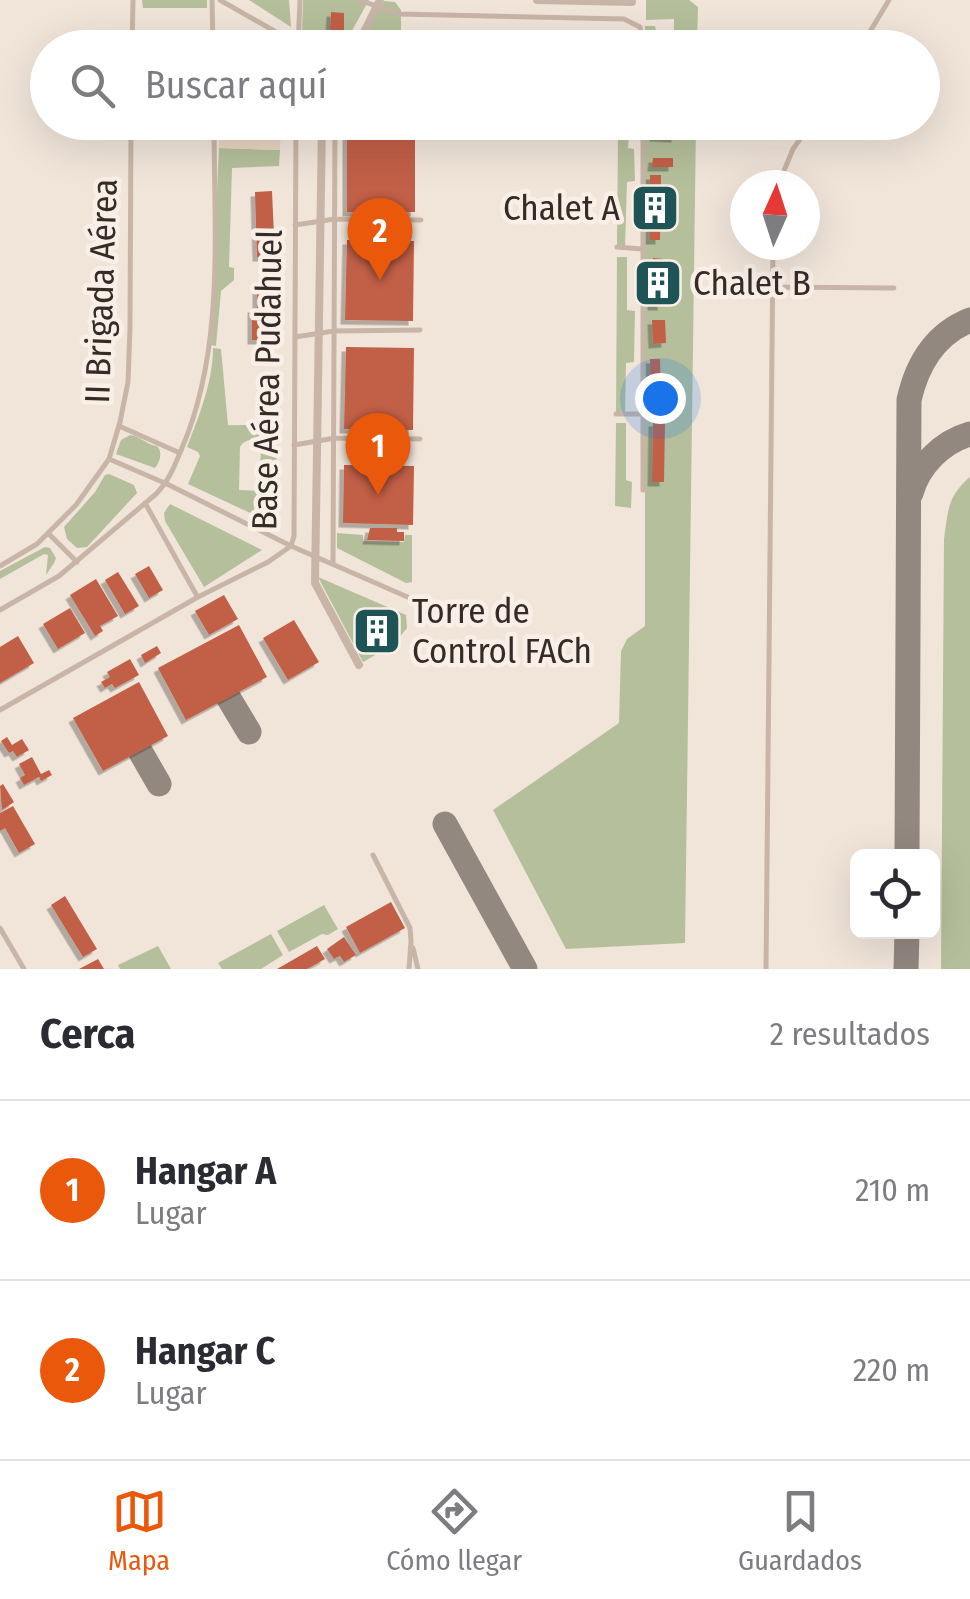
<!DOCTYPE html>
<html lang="es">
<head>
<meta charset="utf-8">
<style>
	body { margin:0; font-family:"Fira Sans Condensed",sans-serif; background:#f2f2f3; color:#2b2b33 }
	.controls { position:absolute; right:30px; bottom:30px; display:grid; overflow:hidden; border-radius:15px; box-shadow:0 10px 40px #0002 }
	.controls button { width:90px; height:90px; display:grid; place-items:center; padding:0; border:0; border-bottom:2px solid #e1e1e2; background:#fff; color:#2b2b33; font:50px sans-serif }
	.compass { position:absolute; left:730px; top:170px; width:90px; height:90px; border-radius:50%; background:#fff; box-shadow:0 10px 40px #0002; rotate:3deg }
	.you { position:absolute; left:660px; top:398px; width:35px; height:35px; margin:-25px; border:8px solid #fff; border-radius:50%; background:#1a73e8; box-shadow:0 0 0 15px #1a73e833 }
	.badge { display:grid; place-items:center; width:65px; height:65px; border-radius:50%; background:#ea580c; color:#fff; font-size:32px; font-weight:700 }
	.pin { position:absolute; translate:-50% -82px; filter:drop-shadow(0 2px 5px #0008) }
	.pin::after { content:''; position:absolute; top:52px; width:35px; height:30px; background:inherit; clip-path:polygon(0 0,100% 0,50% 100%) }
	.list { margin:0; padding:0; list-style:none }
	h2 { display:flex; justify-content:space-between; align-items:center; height:130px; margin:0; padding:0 40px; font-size:42px }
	h2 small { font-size:32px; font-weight:400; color:#7c7c81 }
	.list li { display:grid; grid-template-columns:65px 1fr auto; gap:30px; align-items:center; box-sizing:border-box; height:180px; padding:0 40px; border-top:2px solid #e1e1e2 }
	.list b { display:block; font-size:38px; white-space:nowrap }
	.list p { margin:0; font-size:32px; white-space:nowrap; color:#7c7c81 }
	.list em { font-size:32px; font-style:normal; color:#7c7c81 }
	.icon { flex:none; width:55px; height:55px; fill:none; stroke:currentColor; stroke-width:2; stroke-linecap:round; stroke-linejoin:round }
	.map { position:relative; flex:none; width:970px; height:969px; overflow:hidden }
	.search { position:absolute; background:#fff; box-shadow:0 10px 40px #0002; left:30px; right:30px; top:30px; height:110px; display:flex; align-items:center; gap:25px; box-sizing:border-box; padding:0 35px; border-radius:55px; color:#7c7c81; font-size:38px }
	.sheet { height:490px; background:#fff }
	nav { display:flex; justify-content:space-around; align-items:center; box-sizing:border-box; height:140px; border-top:2px solid #e1e1e2; background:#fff; font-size:28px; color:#7c7c81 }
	nav a { display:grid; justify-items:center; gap:5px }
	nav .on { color:#ea580c }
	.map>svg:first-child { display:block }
	.green { fill:#b5bf9b }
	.plaza { fill:#e8d5c2 }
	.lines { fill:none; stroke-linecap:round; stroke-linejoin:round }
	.taxiway { stroke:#938880; stroke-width:25 }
	.building { fill:#c25f47; filter:url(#shadow) }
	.service { stroke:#c8b5a7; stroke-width:5 }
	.pedestrian { stroke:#c8b5a7; stroke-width:8 }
	.labels { text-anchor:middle; stroke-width:9; stroke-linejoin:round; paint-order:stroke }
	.poi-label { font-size:35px; fill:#352b27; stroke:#f9efe7; text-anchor:start }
	.street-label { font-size:35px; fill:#352b27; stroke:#f9efe7 }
</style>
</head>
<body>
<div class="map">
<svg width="970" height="969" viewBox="0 0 970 969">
	<defs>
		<filter id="shadow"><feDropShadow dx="-4.5" dy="4.5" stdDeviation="0" flood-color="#0004"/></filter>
	</defs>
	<rect width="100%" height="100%" fill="#f1e5da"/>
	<path class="green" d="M142 0H207V8H143Z
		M249 0H289L291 27Z
		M303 0H369L343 47H330L302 32Z
		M646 0H689L698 7 697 47 645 48V26H655L658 40 674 39V19L646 20Z
		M384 1 395 2 401 10V47L358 48Z
		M645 123H696L685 943 566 949 493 810 619 723 621 651 627 639 645 626Z
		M618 133H629L628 148 634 149 635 181 627 182 625 248 617 247Z
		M219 148 280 150 279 166 232 168 229 267 234 268V280L221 291 216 346 210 345Z
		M617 257H627V310L635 311 634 362 626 363 625 414H616Z
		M213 348 221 349 228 425C245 427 262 419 274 433V440C264 440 246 436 240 447L239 490 259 491 261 448 277 446 276 525 188 484 200 456 198 452 187 447C199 416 213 382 213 348Z
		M616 423H626V480L632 482 631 508 615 506Z
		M130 435C141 436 146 445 157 446 163 452 160 462 155 468L116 454 121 440Z
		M109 474 134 485 137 493 87 547 77 548 67 539 64 527 95 492 105 475Z
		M970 477V969H941L944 539C948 512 947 496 970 477Z
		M170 504 262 550 204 587 165 521 164 513Z
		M337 533 363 535V541L404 542 405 535H412V582L406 583 337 548Z
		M45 547 50 548 56 558 54 563 46 575 48 555 44 554 0 579V571Z
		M318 577 406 615 407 628 393 645 363 662Z
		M324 905 338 929 328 935 322 934 289 952 277 931Z
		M271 934 283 955 261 969H222L218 963Z
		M158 946 171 969H120L118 965Z"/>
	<path class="plaza" d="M219 123H281L280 150 219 148Z"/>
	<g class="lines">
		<path class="taxiway" d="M911 493C919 465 942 442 970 434
			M228 697 249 732
			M140 751 159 784
			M445 824 525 969
			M907 856 909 400C917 364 935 334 970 320
			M906 969 907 932"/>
	</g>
	<path class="building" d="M331 12 344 13V33L330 32Z
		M425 30 619 32V48H425Z
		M654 122H663V127H677L676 138 654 137Z
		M347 131 415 132V212H347Z
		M653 158H673V167H652Z
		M650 175H661L660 240H650Z
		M272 191 275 257H257L255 192Z
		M347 240 414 241 413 321 345 320Z
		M653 258 663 259 662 306H652Z
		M257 281H277V340H252V308H257Z
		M652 320H665L666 343 653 344Z
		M346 347 414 348 413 430 344 429Z
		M650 359H660L661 406H651Z
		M653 422H665L664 482H652Z
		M344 465 414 466 413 525 343 523Z
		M370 528H397V532H404V541L367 540Z
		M149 566 163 590 149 598 135 574Z
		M118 572 139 606 125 614 105 580Z
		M96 579 118 616 100 626 103 631 95 636 70 595Z
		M224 595 238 619 209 635 195 611Z
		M70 608 85 633 58 649 43 624Z
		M370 619 387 626 391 637 375 648 371 641 363 635Z
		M294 620 319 662 288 680 263 638Z
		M239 625 267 677 186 720 158 668Z
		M18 636 34 663 0 683V647Z
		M157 646 161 653 145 663 141 655Z
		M130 659 139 675 115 688 112 684 105 688 101 682 110 677 107 672Z
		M139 682 168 736 103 771 73 718Z
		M7 737 12 745 22 739 29 750 17 757 13 751 9 753 1 741Z
		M32 757 41 774 49 770 52 775 41 781 39 777 24 785 20 778 25 775 19 764Z
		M3 784 14 802 2 810 0 786Z
		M13 806 35 844 19 853 5 828 0 831V813Z
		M65 896 97 949 83 957 51 905Z
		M391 902 405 928 360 953 346 927Z
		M344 937 356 955 344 962 340 956 334 959 327 949Z
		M317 946 325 959 307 969H277Z
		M98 959 104 969H79Z"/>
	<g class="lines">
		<path class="service" d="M212 0 213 48
			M220 0 304 48
			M359 0 399 14 624 19 640 27 644 48
			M132 43 212 44
			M298 47 300 0
			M132 48 133 0
			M860 48 889 0
			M778 185 793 149 812 122
			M295 225 335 219 421 220
			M617 247 642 249
			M773 287 894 288
			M295 337 334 331 420 330
			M616 414H641
			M119 426 180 453
			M294 445 335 438 420 439
			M109 459 167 484 291 546 419 602
			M643 490V122
			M145 503 197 596
			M49 534 77 562
			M333 564 335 122
			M0 566 37 544 76 505 109 459 120 422 128 382 130 327 131 122
			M0 610 59 576 156 494C169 481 175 465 182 448 225 348 214 230 214 122
			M0 710 198 597 268 562 291 546 294 536 296 122
			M373 855 410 928 411 941 409 969
			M0 928 24 969
			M413 948 418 969
			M766 969 773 245"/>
		<path class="pedestrian" d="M537 0 632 2
			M356 48 380 0
			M322 122 315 583 359 665"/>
	</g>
	<defs>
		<g id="building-square" transform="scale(2.5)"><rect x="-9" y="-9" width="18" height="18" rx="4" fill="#1e5455" stroke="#f9efe7"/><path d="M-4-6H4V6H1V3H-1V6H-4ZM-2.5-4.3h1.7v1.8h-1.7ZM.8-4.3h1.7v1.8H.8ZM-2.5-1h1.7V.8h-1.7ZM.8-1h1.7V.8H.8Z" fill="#fff"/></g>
	</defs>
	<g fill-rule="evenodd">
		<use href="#building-square" x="655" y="208"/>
		<use href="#building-square" x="658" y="283"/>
		<use href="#building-square" x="377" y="631"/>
	</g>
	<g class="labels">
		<g class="poi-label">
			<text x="620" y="220" text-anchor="end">Chalet A</text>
			<text x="693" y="295">Chalet B</text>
			<text x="412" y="623">Torre de<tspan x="412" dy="40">Control FACh</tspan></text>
		</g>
		<g class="street-label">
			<text transform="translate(101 291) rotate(-88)" y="12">II Brigada Aérea</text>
			<text transform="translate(267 380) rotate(-89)" y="12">Base Aérea Pudahuel</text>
		</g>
	</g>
</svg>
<div class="controls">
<button><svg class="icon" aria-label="locate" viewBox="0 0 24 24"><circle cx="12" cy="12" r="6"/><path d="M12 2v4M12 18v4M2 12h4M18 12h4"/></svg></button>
</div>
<svg class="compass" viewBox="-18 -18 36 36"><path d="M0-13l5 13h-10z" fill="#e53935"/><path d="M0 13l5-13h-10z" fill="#7c7c81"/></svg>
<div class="you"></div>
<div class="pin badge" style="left:378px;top:495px">1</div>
<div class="pin badge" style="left:380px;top:280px">2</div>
<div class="search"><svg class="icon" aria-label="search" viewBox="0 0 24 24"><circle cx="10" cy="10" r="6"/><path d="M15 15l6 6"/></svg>Buscar aquí</div>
</div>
<section class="sheet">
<h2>Cerca<small>2 resultados</small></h2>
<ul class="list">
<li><span class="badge">1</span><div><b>Hangar A</b><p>Lugar</p></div><em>210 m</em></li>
<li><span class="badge">2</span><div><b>Hangar C</b><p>Lugar</p></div><em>220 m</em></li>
</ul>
</section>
<nav>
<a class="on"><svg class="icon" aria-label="map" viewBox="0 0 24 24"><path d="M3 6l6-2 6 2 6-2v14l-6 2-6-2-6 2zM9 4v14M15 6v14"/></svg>Mapa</a>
<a><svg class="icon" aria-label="directions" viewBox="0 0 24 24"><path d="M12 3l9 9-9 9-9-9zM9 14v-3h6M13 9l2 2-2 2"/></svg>Cómo llegar</a>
<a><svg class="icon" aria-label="saved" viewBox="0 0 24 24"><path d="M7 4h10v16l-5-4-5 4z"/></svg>Guardados</a>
</nav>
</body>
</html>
